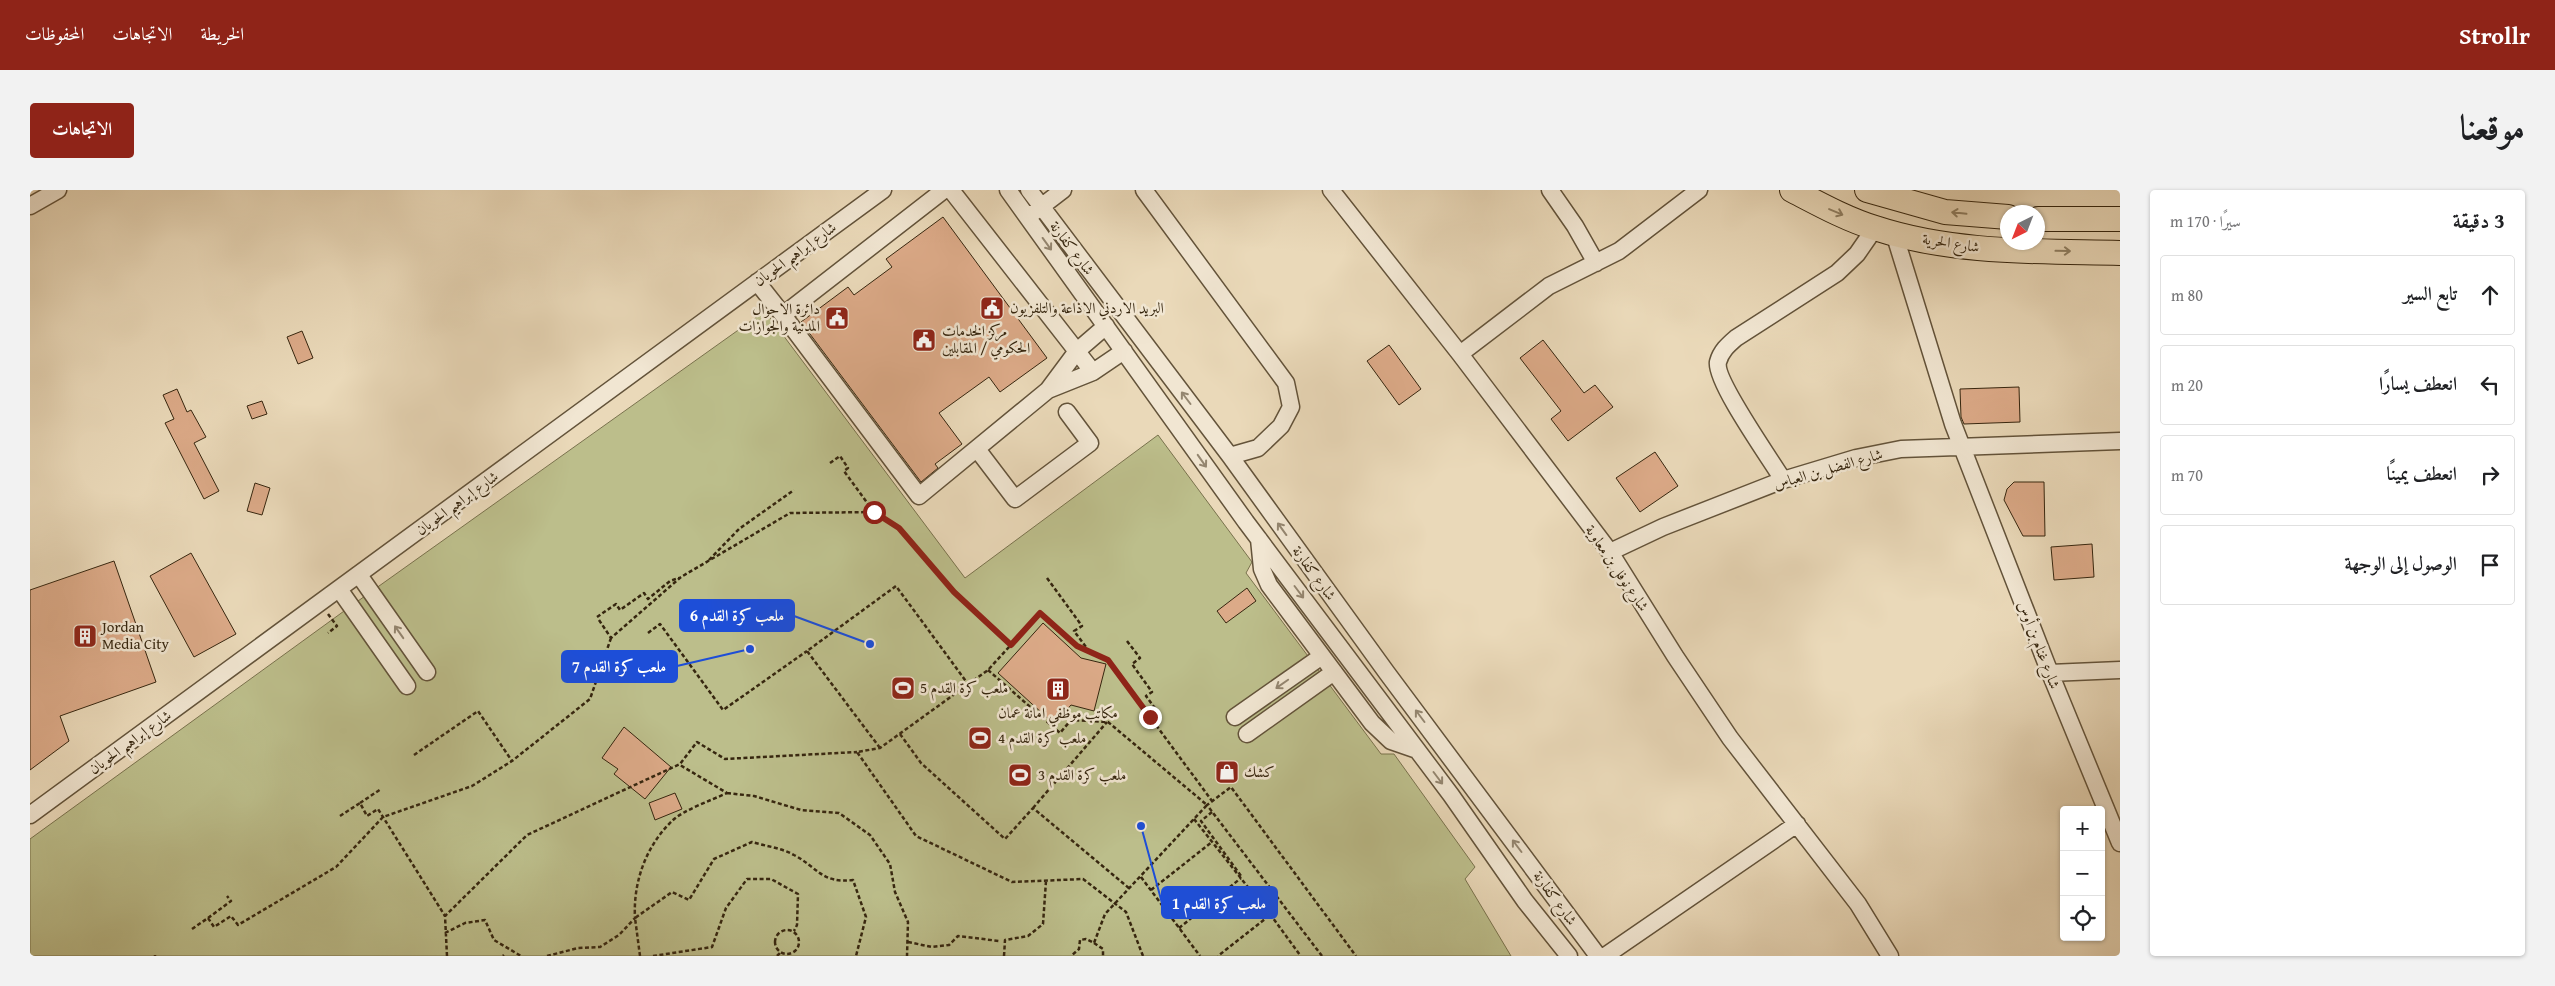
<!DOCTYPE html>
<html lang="ar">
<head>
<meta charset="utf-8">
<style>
	body { margin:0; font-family:"Gentium Book Plus",Amiri,serif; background:#f2f2f2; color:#202124; direction:rtl }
	.controls { position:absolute; right:15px; bottom:15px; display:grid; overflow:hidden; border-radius:5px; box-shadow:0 1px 4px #0004 }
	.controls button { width:45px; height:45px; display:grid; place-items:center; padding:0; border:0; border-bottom:1px solid #e0e0e0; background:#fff; color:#202124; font:25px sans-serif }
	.compass { position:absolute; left:1970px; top:15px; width:45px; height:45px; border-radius:50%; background:#fff; box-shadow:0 1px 4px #0004; rotate:222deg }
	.stop { position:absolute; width:15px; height:15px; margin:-11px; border:4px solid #8f2418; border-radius:50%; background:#fff }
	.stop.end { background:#8f2418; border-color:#fff; box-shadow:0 1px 5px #0008 }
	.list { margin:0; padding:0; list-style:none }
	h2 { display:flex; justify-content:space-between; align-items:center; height:65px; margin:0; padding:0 20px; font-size:21px }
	h2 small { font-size:16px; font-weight:400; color:#757577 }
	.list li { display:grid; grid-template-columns:32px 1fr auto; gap:15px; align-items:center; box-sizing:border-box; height:80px; margin:0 10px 10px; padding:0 10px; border:1px solid #e0e0e0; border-radius:5px }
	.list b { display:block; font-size:19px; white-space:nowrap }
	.list em { font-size:16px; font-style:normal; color:#757577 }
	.icon { flex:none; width:28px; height:28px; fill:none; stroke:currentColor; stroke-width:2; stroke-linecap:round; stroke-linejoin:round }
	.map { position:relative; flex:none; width:2090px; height:766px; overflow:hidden; direction:ltr; border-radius:5px }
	header { display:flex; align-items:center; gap:30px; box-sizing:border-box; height:70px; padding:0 25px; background:#8f2418; color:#fff }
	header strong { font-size:24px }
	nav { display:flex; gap:28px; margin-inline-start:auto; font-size:18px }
	.intro { display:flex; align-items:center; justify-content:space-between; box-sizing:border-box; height:120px; padding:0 30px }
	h1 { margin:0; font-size:35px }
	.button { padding:12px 22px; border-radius:5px; background:#8f2418; color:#fff; font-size:18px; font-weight:700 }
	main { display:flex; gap:30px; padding:0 30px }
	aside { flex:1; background:#fff; border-radius:5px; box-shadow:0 1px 4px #0004 }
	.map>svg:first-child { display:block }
	.green { fill:#bcbe8b; stroke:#79724d }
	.building { fill:#dcaa88; stroke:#36260f }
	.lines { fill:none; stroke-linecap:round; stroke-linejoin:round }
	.minor-casing { stroke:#63533a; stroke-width:19 }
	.highway-casing { stroke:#36260f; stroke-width:26 }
	.path { stroke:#36260f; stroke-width:2.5; stroke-dasharray:4 2.5; stroke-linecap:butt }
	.minor { stroke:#f1e6d2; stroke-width:16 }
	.highway { stroke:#ead9b9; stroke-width:24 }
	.oneway { stroke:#908064 }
	.oneway2 { stroke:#948670 }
	.route { stroke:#8f2418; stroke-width:6 }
	.labels { text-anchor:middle; stroke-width:5; stroke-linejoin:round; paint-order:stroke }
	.street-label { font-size:15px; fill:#36260f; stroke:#f1e6d2 }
	.poi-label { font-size:15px; fill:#36260f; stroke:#f1e6d2; text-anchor:start }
	.leader { fill:none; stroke:#1d4ed8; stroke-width:2 }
	.callout-dot { fill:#1d4ed8; stroke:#f1e6d2; stroke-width:2 }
	.callout { fill:#1d4ed8; stroke:#1d4ed8; stroke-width:2 }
	.callout-label { font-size:16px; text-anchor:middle; font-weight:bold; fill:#fff }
</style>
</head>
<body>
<header>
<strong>Strollr</strong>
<nav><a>الخريطة</a><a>الاتجاهات</a><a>المحفوظات</a></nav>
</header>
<div class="intro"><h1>موقعنا</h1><a class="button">الاتجاهات</a></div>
<main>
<aside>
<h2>3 دقيقة<small>سيرًا · 170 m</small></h2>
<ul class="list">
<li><svg class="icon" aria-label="ahead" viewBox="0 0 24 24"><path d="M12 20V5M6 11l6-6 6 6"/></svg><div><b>تابع السير</b></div><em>80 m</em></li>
<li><svg class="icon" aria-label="left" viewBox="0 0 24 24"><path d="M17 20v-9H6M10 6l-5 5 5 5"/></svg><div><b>انعطف يسارًا</b></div><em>20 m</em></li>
<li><svg class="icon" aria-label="right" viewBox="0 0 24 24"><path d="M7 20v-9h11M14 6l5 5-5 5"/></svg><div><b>انعطف يمينًا</b></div><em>70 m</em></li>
<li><svg class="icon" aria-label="arrive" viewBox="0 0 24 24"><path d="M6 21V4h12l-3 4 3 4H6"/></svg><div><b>الوصول إلى الوجهة</b></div></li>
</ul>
</aside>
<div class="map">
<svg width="2090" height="766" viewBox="0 0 2090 766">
	<rect width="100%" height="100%" fill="#ead9b9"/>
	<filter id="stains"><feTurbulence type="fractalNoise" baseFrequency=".004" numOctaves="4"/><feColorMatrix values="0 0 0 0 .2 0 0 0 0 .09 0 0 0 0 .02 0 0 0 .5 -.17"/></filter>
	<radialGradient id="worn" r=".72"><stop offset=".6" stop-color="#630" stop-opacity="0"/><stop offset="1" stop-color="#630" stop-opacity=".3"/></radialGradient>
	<path class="green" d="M735 121 935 388 1128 245 1222 372 1216 383 1351 564H1364L1445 677 1435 689 1481 766H0V649L321 416Z"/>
	<path class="building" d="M913 27 1017 168 970 202 959 187 909 223 932 254 905 274 908 278 891 292 771 132 818 97 824 105 862 77 856 69Z
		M272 141 283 168 268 174 257 147Z
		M1513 150 1554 203 1565 195 1583 217 1538 251 1521 229 1531 221 1490 168Z
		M1359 155 1391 199 1369 215 1337 171Z
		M1989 197 1990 232 1934 234 1931 227 1930 199Z
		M147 199 157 222 161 220 176 247 164 253 189 301 174 309 135 233 144 229 133 205Z
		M232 211 237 224 222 229 217 216Z
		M1625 262 1648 296 1610 322 1586 288Z
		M1984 292H2014L2015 346H1993L1974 310 1977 299Z
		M225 293 240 298 232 325 217 321Z
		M2062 354 2064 387 2024 390 2021 357Z
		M161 363 206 444 164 467 120 386Z
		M84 371 126 492 30 526 39 551 0 580V400Z
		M1217 398 1226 411 1196 433 1187 421Z
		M1013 433 1051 468 1076 474 1064 521 1041 515 1024 534 968 483Z
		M594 537 641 577 615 609 584 584 588 579 572 568Z
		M645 603 652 619 625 630 619 613Z"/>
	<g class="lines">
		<g class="minor-casing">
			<path id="minor" d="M914 0 753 125 889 306 1018 200 1047 161 1076 136
				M921 0 1063 182
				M978 0 1216 332 1421 605 1495 711 1539 766
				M999 0 1200 266 1357 483 1568 766
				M1114 0 1256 193 1261 217 1251 236 1228 258 1200 266
				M1301 0 1430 164 1580 362 1645 466 1700 548 1828 714 1860 766
				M1520 0 1545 36 1566 73
				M0 16 28 0
				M1003 23 1033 0
				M1864 43 1923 234 2020 483 2090 653
				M727 92 753 125
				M1430 164 1519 96 1589 61 1669 0
				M1018 200 1063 182 1094 161
				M947 259 985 309 1060 253 1037 222
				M1753 290C1741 270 1684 190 1688 172 1691 161 1698 155 1706 148L1807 83 1827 64 1845 38
				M1229 349 1232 379 1239 395 1342 533 1361 551 1387 560
				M1580 362 1633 337 1753 290 1826 268 1871 259 2090 251
				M329 385 397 482
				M309 399 377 496
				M2020 483 2090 480
				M1205 527 1292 466
				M1217 544 1304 482
				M0 625 853 0
				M1575 766 1767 634"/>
		</g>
		<g class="highway-casing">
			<path id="highway" d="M1762 0C1789 14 1816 29 1845 38 1924 64 2008 61 2090 63
				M1837 0 1915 22 1978 27
				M2008 29H2090"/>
		</g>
		<path class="path" d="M800 273 810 266 818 278 814 281 844 322 869 338 924 402 980 455
			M679 370 709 339 764 300
			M1017 388 1052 436 1044 441 1059 461
			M298 424 307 436 298 443
			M567 427 586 414 590 420 614 403 618 409 640 391 649 388
			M569 430 581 448 651 387 760 323 844 322
			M618 443 630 434 693 520 777 461
			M1097 451 1110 468 1102 474 1122 502 1116 506 1127 521 1120 527
			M958 480 1030 543 1041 530 1078 532 1177 615 1075 724 1064 753 1056 749 1050 750 1049 759 1041 766
			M870 544 891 573 975 649 1003 618 1100 699
			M850 558 777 461 866 396 938 494
			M384 565 448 521 482 571
			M697 603 724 606 771 620 809 623 840 645 860 674 865 702 878 732 877 766
			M330 613 351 599
			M1003 618 1077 532
			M1182 622 1171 631 1211 686
			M310 626 330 613 337 626 348 619 415 726
			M1164 629 1240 725 1188 766
			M1111 687 1170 766
			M1121 700 1182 652
			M1240 724 1270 765
			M178 728 201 711 197 706
			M1149 738 1211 688
			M162 739 178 728 184 737 201 726 208 735 306 677 353 627 442 596 482 571 560 509 581 448
			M745 752a12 12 0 1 1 24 0a12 12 0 1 1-24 0Z
			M415 743 435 733 455 730 464 750 491 766
			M878 752 902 757 919 755 928 746 969 751
			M1064 753 1073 759V766
			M125 765V766
			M417 766 415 726 497 645 650 574 667 552 695 569 827 562
			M473 766 474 765
			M517 766 548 758 570 757 589 745 605 728C603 692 616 656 642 631 653 620 682 610 697 603L650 575
			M610 766 605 728 642 702 659 710 684 669 722 652C735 656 752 658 764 665 787 677 792 694 823 690L836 727 826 766
			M623 766 682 757 696 718 717 689H741L768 704 767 735 764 741
			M747 766 751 762
			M974 766 975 750 998 746 1013 734 1016 691
			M1113 766 1096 722 1053 689 982 692 886 646 827 562 850 558 958 480 1010 423 1047 456 1078 470 1182 611
			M1292 766 1177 615 1201 597 1326 766"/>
		<use href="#minor" class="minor"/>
		<use href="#highway" class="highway"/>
	</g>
	<defs><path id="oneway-shaft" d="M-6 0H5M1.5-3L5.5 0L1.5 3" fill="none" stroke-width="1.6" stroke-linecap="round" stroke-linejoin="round" transform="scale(1.25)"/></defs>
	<g class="oneway">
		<use href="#oneway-shaft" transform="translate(1806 22) rotate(23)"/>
		<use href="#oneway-shaft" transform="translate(1929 23) rotate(-174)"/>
		<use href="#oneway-shaft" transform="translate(2033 61) rotate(1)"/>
	</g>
	<g class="oneway2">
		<use href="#oneway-shaft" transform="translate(1017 54) rotate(54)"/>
		<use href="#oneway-shaft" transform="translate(1156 208) rotate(-127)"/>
		<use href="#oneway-shaft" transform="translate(1172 271) rotate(55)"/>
		<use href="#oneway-shaft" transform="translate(1252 339) rotate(-126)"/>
		<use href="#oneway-shaft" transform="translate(1269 402) rotate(53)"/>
		<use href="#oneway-shaft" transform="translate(369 442) rotate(-125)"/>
		<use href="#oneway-shaft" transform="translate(1252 494) rotate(145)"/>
		<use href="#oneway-shaft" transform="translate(1390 526) rotate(-127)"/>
		<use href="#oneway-shaft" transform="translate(1408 588) rotate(53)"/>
		<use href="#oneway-shaft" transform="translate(1487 656) rotate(-127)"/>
	</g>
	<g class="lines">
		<path class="route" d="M844 322 869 338 924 402 981 455 1010 423 1047 456 1078 470 1120 527"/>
	</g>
	<defs>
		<g id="civic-square" transform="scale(1.25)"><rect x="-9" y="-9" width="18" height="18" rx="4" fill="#8f2418" stroke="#f1e6d2"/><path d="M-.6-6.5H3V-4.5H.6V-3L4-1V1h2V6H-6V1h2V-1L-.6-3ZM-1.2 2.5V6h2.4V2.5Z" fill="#fff"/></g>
		<g id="building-square" transform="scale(1.25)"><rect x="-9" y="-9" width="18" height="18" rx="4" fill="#8f2418" stroke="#f1e6d2"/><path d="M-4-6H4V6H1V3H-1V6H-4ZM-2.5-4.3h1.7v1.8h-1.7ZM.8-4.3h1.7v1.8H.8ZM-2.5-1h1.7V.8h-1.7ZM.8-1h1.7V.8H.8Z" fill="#fff"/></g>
		<g id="stadium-square" transform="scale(1.25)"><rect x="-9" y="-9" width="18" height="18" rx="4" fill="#8f2418" stroke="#f1e6d2"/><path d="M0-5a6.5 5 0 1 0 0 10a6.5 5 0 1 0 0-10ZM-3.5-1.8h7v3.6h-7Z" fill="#fff"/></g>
		<g id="shop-square" transform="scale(1.25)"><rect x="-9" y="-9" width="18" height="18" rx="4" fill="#8f2418" stroke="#f1e6d2"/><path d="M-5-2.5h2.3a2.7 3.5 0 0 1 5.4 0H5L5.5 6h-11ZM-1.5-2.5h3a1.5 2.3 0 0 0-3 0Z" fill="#fff"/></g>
	</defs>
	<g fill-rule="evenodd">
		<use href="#civic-square" x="962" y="118"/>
		<use href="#civic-square" x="807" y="128"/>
		<use href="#civic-square" x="894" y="150"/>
		<use href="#building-square" x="55" y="446"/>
		<use href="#stadium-square" x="873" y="498"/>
		<use href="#building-square" x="1028" y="499"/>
		<use href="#stadium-square" x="950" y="548"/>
		<use href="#shop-square" x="1197" y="582"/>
		<use href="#stadium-square" x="990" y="585"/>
	</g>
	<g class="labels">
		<g class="street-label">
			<text transform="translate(1921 53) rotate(9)" y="5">شارع الحرية</text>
			<text transform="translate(1042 58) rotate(53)" y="5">شارع كفارنة</text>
			<text transform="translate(765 64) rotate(-36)" y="5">شارع إبراهيم الحويان</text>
			<text transform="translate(1798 279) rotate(-16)" y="5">شارع الفضل بن العباس</text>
			<text transform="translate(427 313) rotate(-36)" y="5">شارع إبراهيم الحويان</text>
			<text transform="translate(1587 378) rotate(56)" y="5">شارع نوفل بن معاوية</text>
			<text transform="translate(1284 383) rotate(54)" y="5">شارع كفارنة</text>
			<text transform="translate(2009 455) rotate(69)" y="5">شارع غنام بن أوس</text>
			<text transform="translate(100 552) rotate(-36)" y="5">شارع إبراهيم الحويان</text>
			<text transform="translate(1525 708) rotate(54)" y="5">شارع كفارنة</text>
		</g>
		<g class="poi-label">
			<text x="980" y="123">البريد الاردني الاذاعة والتلفزيون</text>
			<text x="790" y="124" text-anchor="end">دائرة الاحوال<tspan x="790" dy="17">المدنية والجوازات</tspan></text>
			<text x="912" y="146">مركز الخدمات<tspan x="912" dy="17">الحكومي / المقابلين</tspan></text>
			<text x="72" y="442">Jordan<tspan x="72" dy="17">Media City</tspan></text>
			<text x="890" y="503">ملعب كرة القدم 5</text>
			<text x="1028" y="528" text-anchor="middle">مكاتب موظفي امانة عمان</text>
			<text x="968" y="553">ملعب كرة القدم 4</text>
			<text x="1214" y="587">كشك</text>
			<text x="1008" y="590">ملعب كرة القدم 3</text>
		</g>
	</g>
	<path class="leader" d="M840 454L764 426M720 459L647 476M1111 636L1132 713"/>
	<g class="callout-dot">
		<circle cx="840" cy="454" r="5"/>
		<circle cx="720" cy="459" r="5"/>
		<circle cx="1111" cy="636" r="5"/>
	</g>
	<g class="callout">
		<rect x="650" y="410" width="114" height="31" rx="5"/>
		<rect x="532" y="461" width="115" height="31" rx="5"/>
		<rect x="1132" y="697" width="115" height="31" rx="5"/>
	</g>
	<g class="callout-label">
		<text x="707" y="431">ملعب كرة القدم 6</text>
		<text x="589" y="482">ملعب كرة القدم 7</text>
		<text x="1189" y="719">ملعب كرة القدم 1</text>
	</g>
	<rect width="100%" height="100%" filter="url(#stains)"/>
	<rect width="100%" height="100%" fill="url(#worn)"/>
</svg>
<div class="controls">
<button>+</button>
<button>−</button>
<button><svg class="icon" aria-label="locate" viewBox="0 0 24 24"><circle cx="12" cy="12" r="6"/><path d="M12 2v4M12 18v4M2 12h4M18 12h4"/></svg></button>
</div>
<svg class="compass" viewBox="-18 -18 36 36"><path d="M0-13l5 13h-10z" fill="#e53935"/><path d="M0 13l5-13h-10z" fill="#757577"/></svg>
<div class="stop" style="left:844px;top:322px"></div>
<div class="stop end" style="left:1120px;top:527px"></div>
</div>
</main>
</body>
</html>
